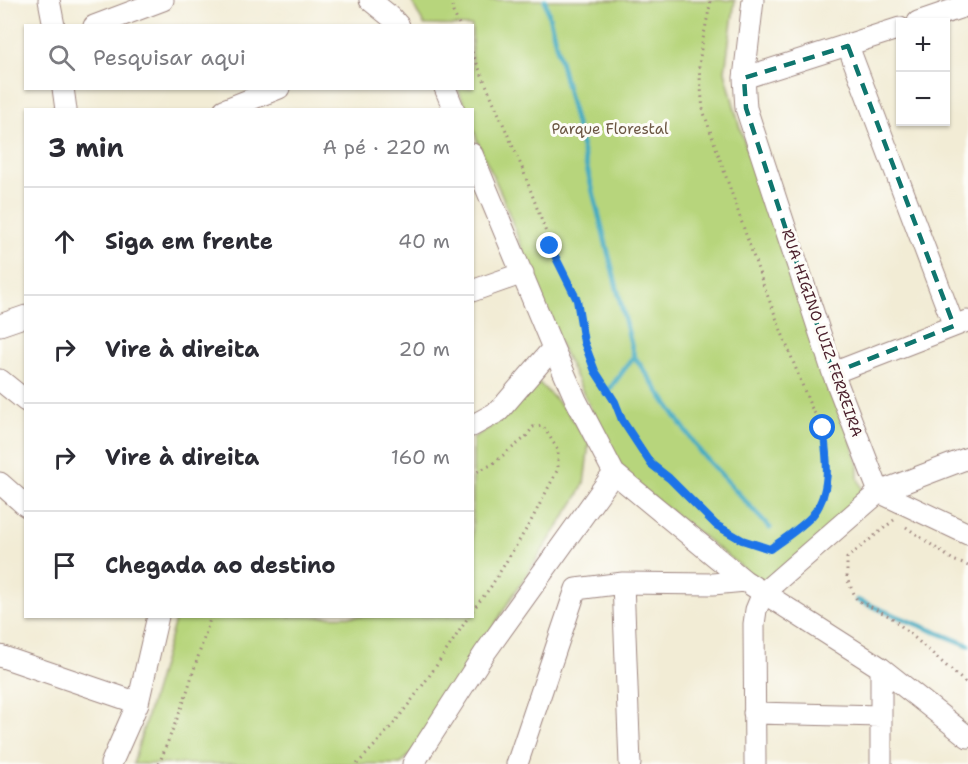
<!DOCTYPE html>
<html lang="pt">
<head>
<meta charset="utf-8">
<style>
	body { margin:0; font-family:"Shantell Sans",sans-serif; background:#f7f7f7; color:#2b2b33 }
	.controls { position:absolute; right:18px; top:18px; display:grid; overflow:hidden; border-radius:0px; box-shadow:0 2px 4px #0004 }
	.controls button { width:54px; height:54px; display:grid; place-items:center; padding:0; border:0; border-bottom:2px solid #e1e1e2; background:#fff; color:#2b2b33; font:30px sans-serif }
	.stop { position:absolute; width:18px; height:18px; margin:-14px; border:4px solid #1a73e8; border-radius:50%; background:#fff }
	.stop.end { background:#1a73e8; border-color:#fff; box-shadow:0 2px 6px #0008 }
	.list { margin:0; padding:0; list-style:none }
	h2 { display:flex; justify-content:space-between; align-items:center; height:78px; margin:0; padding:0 24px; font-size:26px }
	h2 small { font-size:20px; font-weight:400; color:#7c7c81 }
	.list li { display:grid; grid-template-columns:39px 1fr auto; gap:18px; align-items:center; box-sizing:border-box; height:108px; padding:0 24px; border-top:2px solid #e1e1e2 }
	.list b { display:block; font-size:22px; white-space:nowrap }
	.list em { font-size:20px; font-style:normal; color:#7c7c81 }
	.icon { flex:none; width:33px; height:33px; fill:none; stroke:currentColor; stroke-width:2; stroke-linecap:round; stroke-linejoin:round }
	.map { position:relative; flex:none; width:968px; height:764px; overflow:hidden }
	.search { position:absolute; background:#fff; box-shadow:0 2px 4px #0004; left:24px; top:24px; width:450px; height:66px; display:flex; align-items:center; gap:15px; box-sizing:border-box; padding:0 21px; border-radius:0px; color:#7c7c81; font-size:22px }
	.panel { position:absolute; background:#fff; box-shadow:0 2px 4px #0004; left:24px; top:108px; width:450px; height:510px; border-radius:0px }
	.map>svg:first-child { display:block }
	.green { fill:#b7d57b; stroke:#807a53; stroke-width:1.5 }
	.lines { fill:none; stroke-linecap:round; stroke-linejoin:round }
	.stream { stroke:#41aac1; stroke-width:5 }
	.minor-casing { stroke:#9e8680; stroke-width:23 }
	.path { stroke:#9e8680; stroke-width:3; stroke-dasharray:1.5 4.5; stroke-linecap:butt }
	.minor { stroke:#fff; stroke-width:21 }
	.route { stroke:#1a73e8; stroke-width:8 }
	.marked { fill:none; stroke:#0f766e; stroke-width:4.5; stroke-dasharray:12 8; stroke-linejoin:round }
	.labels { text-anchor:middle; stroke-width:6; stroke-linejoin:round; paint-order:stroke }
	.park-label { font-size:15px; fill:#6b5643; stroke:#fdfcf7 }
	.street-label { font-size:15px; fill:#4a1f2b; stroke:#fdfcf7 }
</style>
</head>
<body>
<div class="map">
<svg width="968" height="764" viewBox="0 0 968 764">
	<rect width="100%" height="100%" fill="#fdfcf7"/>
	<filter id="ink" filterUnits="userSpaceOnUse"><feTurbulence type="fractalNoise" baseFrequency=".0167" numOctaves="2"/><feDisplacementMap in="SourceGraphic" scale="12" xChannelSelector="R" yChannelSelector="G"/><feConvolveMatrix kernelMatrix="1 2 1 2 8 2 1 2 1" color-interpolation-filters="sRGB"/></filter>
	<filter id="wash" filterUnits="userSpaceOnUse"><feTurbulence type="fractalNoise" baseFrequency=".008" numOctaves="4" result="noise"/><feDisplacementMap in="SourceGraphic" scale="24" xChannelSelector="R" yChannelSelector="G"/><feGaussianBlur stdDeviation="1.35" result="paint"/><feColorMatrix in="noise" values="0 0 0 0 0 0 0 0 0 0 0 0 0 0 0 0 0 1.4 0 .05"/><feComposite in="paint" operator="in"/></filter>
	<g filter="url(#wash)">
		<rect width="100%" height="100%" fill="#f2ecd5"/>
		<path class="green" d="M411 0H735L725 71 739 125 767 210 847 426 858 465V478L867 502 766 586 635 483 614 457 549 321 502 195 478 143 473 127 472 110 466 109 458 89 472 88V26L424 25Z
			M534 378 566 410 589 443 584 484 576 499 512 597 455 688 414 750 401 764H133L176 617 472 616 473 438 492 426Z"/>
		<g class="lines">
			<path class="stream" d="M545 0 634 356 701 453 770 528
				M606 394 634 356
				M857 600 968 645"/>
		</g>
	</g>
	<g filter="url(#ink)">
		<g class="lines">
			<g class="minor-casing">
				<path id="minor" d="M49 0 54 26
					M370 0 391 17 399 26
					M753 0 744 78 746 108 833 373 879 492 968 534
					M918 22 968 5
					M94 26 163 0
					M848 46 954 326
					M744 78 900 28
					M63 88 66 110
					M445 88 454 110
					M224 110 279 88
					M472 154 553 348 576 400 614 473 745 581 881 668 968 737
					M472 291 523 273
					M0 325 26 316
					M833 373 967 321
					M0 380 26 401
					M472 426 499 411 553 348
					M0 483 26 506
					M623 583 630 764
					M0 656 138 703
					M881 668V764
					M754 713 881 716
					M111 764 138 703 158 616
					M413 764 484 654 614 473
					M517 764 576 589 623 583 713 584 745 581
					M755 764 754 624 756 610 763 593 879 492 968 458"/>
			</g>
			<path class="path" d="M451 0 453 12 460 26
				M472 52 523 170 551 246 577 300 584 341 595 371 615 402 622 420 651 464 669 478 716 525 742 539 770 549 812 516 825 492 827 461 823 428 810 405 763 284 703 110 699 67 701 49 711 0
				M472 474 491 465 526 437 533 427 543 426 558 450V469L530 523 490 588 472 611
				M894 520 847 558V579L857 600 891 617 968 685
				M906 527 953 560 968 566
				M159 764 184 701 211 616
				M357 764C401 720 435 669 469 616"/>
			<use href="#minor" class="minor"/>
		</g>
	</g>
	<g class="lines" filter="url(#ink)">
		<path class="route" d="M550 246 577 300 584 342 595 371 615 402 622 420 651 464 669 478 716 525 742 540 770 549C784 539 799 529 811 517 833 493 827 457 823 428"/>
	</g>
	<path class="marked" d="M848 46 954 326 833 373 746 108 744 78Z"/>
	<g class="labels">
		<g class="park-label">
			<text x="610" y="134">Parque Florestal</text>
		</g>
		<g class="street-label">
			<text transform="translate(822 333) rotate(71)" y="5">RUA HIGINO LUIZ FERREIRA</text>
		</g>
	</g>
</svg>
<div class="controls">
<button>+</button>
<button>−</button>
</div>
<div class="stop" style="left:823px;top:428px"></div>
<div class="stop end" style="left:550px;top:246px"></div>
<div class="search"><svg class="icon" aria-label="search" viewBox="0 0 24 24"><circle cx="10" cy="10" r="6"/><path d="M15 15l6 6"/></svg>Pesquisar aqui</div>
<section class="panel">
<h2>3 min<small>A pé · 220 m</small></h2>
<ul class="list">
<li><svg class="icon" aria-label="ahead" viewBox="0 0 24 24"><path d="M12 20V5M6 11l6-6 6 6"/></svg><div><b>Siga em frente</b></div><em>40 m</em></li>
<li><svg class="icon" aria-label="right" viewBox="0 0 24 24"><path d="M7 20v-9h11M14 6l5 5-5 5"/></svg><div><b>Vire à direita</b></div><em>20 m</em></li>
<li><svg class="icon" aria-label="right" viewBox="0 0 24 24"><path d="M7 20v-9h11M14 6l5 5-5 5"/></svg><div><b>Vire à direita</b></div><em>160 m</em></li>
<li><svg class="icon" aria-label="arrive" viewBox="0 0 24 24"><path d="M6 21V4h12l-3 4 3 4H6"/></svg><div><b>Chegada ao destino</b></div></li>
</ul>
</section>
</div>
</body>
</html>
